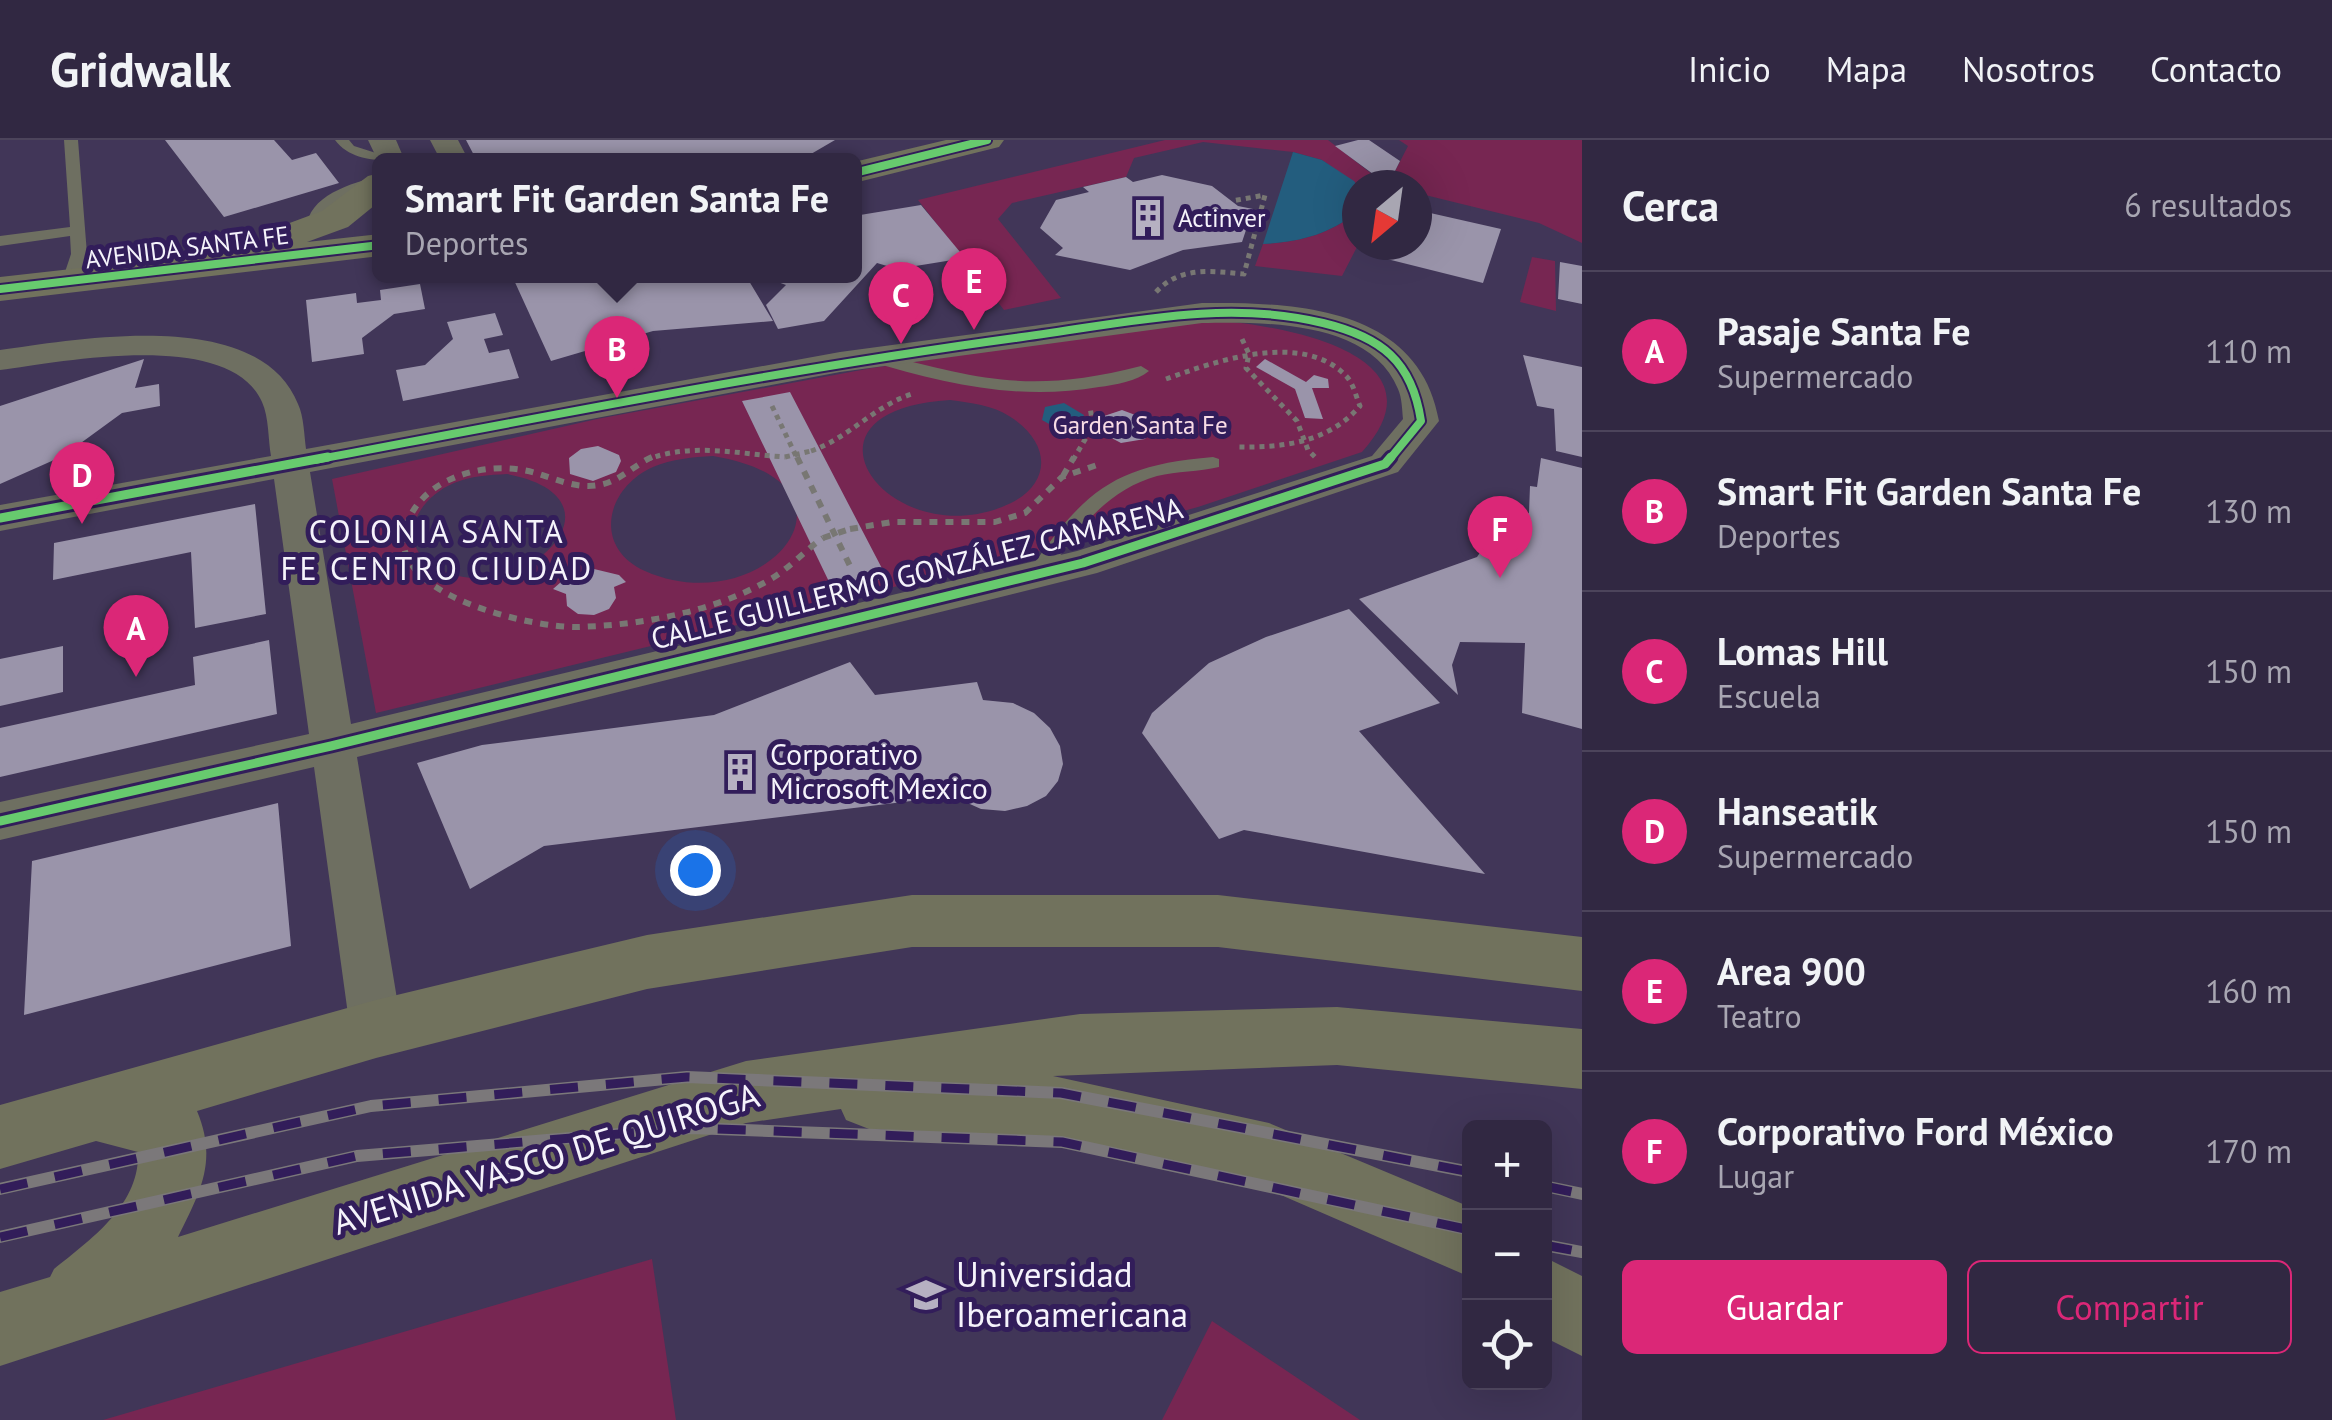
<!DOCTYPE html>
<html lang="es">
<head>
<meta charset="utf-8">
<style>
	body { margin:0; font-family:"PT Sans",sans-serif; background:#393049; color:#f1f3f6 }
	.controls { position:absolute; right:30px; bottom:30px; display:grid; overflow:hidden; border-radius:15px; box-shadow:0 10px 40px #0002 }
	.controls button { width:90px; height:90px; display:grid; place-items:center; padding:0; border:0; border-bottom:2px solid #4c445b; background:#312842; color:#f1f3f6; font:50px sans-serif }
	.compass { position:absolute; left:1342px; top:30px; width:90px; height:90px; border-radius:50%; background:#312842; box-shadow:0 10px 40px #0002; rotate:209deg }
	.you { position:absolute; left:695px; top:730px; width:35px; height:35px; margin:-25px; border:8px solid #fff; border-radius:50%; background:#1a73e8; box-shadow:0 0 0 15px #1a73e833 }
	.badge { display:grid; place-items:center; width:65px; height:65px; border-radius:50%; background:#db2777; color:#fff; font-size:32px; font-weight:700 }
	.pin { position:absolute; translate:-50% -82px; filter:drop-shadow(0 2px 5px #0008) }
	.pin::after { content:''; position:absolute; top:52px; width:35px; height:30px; background:inherit; clip-path:polygon(0 0,100% 0,50% 100%) }
	.popup { position:absolute; left:372px; top:13px; width:490px; height:130px; box-sizing:border-box; display:grid; place-content:center; border-radius:15px; background:#312842; filter:drop-shadow(0 2px 8px #0005); font-size:32px; white-space:nowrap; color:#a8a6b2 }
	.popup b { font-size:38px; color:#f1f3f6 }
	.popup::after { content:''; position:absolute; left:50%; top:100%; margin-left:-20px; border:20px solid transparent; border-top-color:#312842 }
	.list { margin:0; padding:0; list-style:none }
	h2 { display:flex; justify-content:space-between; align-items:center; height:130px; margin:0; padding:0 40px; font-size:42px }
	h2 small { font-size:32px; font-weight:400; color:#a8a6b2 }
	.list li { display:grid; grid-template-columns:65px 1fr auto; gap:30px; align-items:center; box-sizing:border-box; height:160px; padding:0 40px; border-top:2px solid #4c445b }
	.list b { display:block; font-size:38px; white-space:nowrap }
	.list p { margin:0; font-size:32px; white-space:nowrap; color:#a8a6b2 }
	.list em { font-size:32px; font-style:normal; color:#a8a6b2 }
	.actions { display:flex; gap:20px; padding:30px 40px }
	.actions a { flex:1; padding:22px 0; border:2px solid #db2777; border-radius:15px; text-align:center; font-size:35px; color:#db2777 }
	.actions .main { background:#db2777; color:#fff }
	.icon { flex:none; width:55px; height:55px; fill:none; stroke:currentColor; stroke-width:2; stroke-linecap:round; stroke-linejoin:round }
	.map { position:relative; flex:none; width:1582px; height:1280px; overflow:hidden }
	header { display:flex; align-items:center; gap:60px; box-sizing:border-box; height:140px; padding:0 50px; background:#312842; border-bottom:2px solid #4c445b }
	header strong { font-size:48px }
	nav { display:flex; gap:55px; margin-inline-start:auto; font-size:35px }
	main { display:flex }
	aside { flex:1; background:#312842 }
	.map>svg:first-child { display:block }
	.green { fill:#772652; fill-rule:evenodd }
	.water { fill:#235d7e }
	.building { fill:#9a94aa }
	.lines { fill:none; stroke-linecap:round; stroke-linejoin:round }
	.path-far1 { stroke:#787773; stroke-width:5; stroke-dasharray:5 5; stroke-linecap:butt }
	.path { stroke:#787773; stroke-width:6; stroke-dasharray:8 8; stroke-linecap:butt }
	.lane { fill:#6e6f61; fill-rule:evenodd }
	.street { fill:#6e6f61; fill-rule:evenodd }
	.secondary { fill:#71725d; fill-rule:evenodd }
	.rail-casing { stroke:#7b787a; stroke-width:12 }
	.rail { stroke:#321d5a; stroke-width:9; stroke-dasharray:28; stroke-linecap:butt }
	.path-bridge-far1 { stroke:#787773; stroke-width:5; stroke-dasharray:5 5; stroke-linecap:butt }
	.path-bridge { stroke:#787773; stroke-width:6; stroke-dasharray:8 8; stroke-linecap:butt }
	.cycleway-far1-casing { stroke:#321d5a; stroke-width:12 }
	.cycleway-casing { stroke:#321d5a; stroke-width:15 }
	.cycleway-far1 { stroke:#67ca6e; stroke-width:8 }
	.cycleway { stroke:#67ca6e; stroke-width:9 }
	.labels { text-anchor:middle; stroke-width:10; stroke-linejoin:round; paint-order:stroke }
	.far-poi-label { font-size:25px; fill:#f5f3fb; stroke:#321d5a; text-anchor:start }
	.far-street-label { font-size:25px; fill:#f5f3fb; stroke:#321d5a }
	.far-park-label { font-size:25px; fill:#f7dbe5; stroke:#321d5a }
	.street-label { font-size:30px; fill:#f5f3fb; stroke:#321d5a }
	.poi-label { font-size:30px; fill:#f5f3fb; stroke:#321d5a; text-anchor:start }
	.neighbourhood-label { font-size:32px; letter-spacing:2.5px; fill:#f5f3fb; stroke:#321d5a }
	.near-street-label { font-size:35px; fill:#f5f3fb; stroke:#321d5a }
	.near-poi-label { font-size:35px; fill:#f5f3fb; stroke:#321d5a; text-anchor:start }
</style>
</head>
<body>
<header>
<strong>Gridwalk</strong>
<nav><a>Inicio</a><a>Mapa</a><a>Nosotros</a><a>Contacto</a></nav>
</header>
<main>
<div class="map">
<svg width="1582" height="1280" viewBox="0 0 1582 1280">
	<rect width="100%" height="100%" fill="#413658"/>
	<path class="green" d="M1165 0H1328L1386 45H1357L1322 20 1293 12 1203 2 1134 18 1126 37 1012 63 998 79 1061 158 1004 170 918 60Z
		M1399 0H1582V103L1539 83 1417 53V45H1388L1408 6Z
		M1357 72 1358 105 1342 136 1255 126 1263 104C1299 102 1328 95 1357 72Z
		M1532 117 1555 121 1556 171 1520 162Z
		M1203 180C1267 182 1454 210 1362 312L1198 367 1025 415 376 573 332 339 597 279 872 228ZM950 260C971 263 992 265 1009 276 1054 304 1052 348 1002 367 887 412 783 270 950 260ZM713 316C881 344 764 484 645 431 592 407 606 348 653 327 672 319 693 317 713 316ZM507 334C638 359 518 472 437 428 393 404 416 359 454 343 471 336 489 335 507 334Z
		M652 1119 676 1280H103Z
		M1212 1181 1360 1280H1162Z"/>
	<path class="water" d="M1293 12 1322 20 1354 41 1357 45V72C1328 95 1299 102 1263 104Z
		M1064 263 1084 275 1079 287 1058 289 1042 280 1045 267Z"/>
	<path class="building" d="M165 0H274L292 20 316 13 339 43 224 77Z
		M466 0H835L811 14 772 21H477Z
		M1358 0H1369L1400 21 1388 45 1335 6Z
		M1162 35 1212 46 1238 66 1253 69 1242 102 1183 110 1130 130 1055 115 1063 108 1040 88 1056 60 1089 52 1083 47 1126 37 1133 42Z
		M921 65 965 118 897 129 877 123 824 181 778 189 766 165 786 145 761 136 790 141 795 136H854V76Z
		M1417 70 1501 89 1483 143 1371 115 1375 105H1417Z
		M1560 122 1582 126V164L1558 159Z
		M525 136 527 140 545 141 603 136H746L773 181 653 191 551 221 513 138Z
		M420 144 425 169 394 174 362 198 364 214 312 222 306 160 356 153 357 163 381 160 380 150Z
		M495 173 503 195 484 199 489 213 509 209 519 238 403 261 396 230 425 225 453 199 447 182Z
		M1523 215 1582 227V317L1556 311 1554 269 1537 266Z
		M144 219 135 248 159 244 160 266 122 273 63 316 0 344V266Z
		M1265 219 1306 242 1314 235 1328 239 1329 248H1312L1323 279 1305 278 1295 249 1256 227Z
		M790 252 887 438 833 450 742 261Z
		M1122 270 1146 279 1151 290 1145 299 1121 303 1100 292 1101 277Z
		M598 306 619 315 621 321 616 332 593 341 570 334 569 318 581 309Z
		M1541 318 1582 328V589L1522 573 1525 503 1460 502 1452 525 1458 555 1359 459 1477 417 1494 392 1529 373 1530 346 1537 347Z
		M255 364 266 474 195 488 191 412 53 440 54 403Z
		M594 429 619 435 626 442 614 447 616 458 609 469 594 475 578 474 567 466 566 454 553 449 569 435Z
		M1349 469 1440 563 1359 591 1485 734 1244 690 1219 699 1142 593 1152 573 1209 523 1266 497Z
		M269 500 277 574 0 637V588L195 545 193 517Z
		M63 506V552L0 566V519Z
		M850 522 875 555 977 542 983 560 1013 563 1034 573 1050 588 1060 606 1063 624 1058 641 1046 656 1027 666 1005 671 981 669 952 656 544 706 470 749 417 623 482 605 714 575Z
		M278 663 291 806 24 875 32 721Z"/>
	<g class="lines">
		<path class="path-far1" d="M1156 152C1180 126 1212 131 1244 134L1265 55 1232 61
			M1242 199 1249 214 1246 228 1297 281 1308 310 1316 318
			M1166 239C1216 221 1304 190 1347 237 1354 245 1356 257 1360 266 1328 303 1282 308 1235 307
			M772 266 798 320
			M811 311C849 298 874 266 912 254
			M646 320C691 302 738 314 785 317
			M1073 320 1093 286 1090 267"/>
		<path class="path" d="M652 317C634 325 619 342 599 345 578 349 558 340 539 334 509 324 472 327 443 343 427 352 415 364 408 381 375 453 531 488 578 487 642 485 713 472 769 440 789 429 804 411 823 398
			M797 317 852 430
			M1063 336 1074 317
			M850 389 892 382H995L1025 373 1062 337 1100 324"/>
		<path class="lane" d="M64 0H78L87 114 78 141 70 146 62 141 71 114 70 96 0 106V96L70 87Z
			M335 0H349L354 6 398 20C376 21 350 20 335 0Z
			M380 36V45C345 55 333 61 317 93H307C303 57 351 43 380 36Z
			M875 212C981 240 1031 254 1141 226L1149 231C1137 241 1115 245 1099 247 1019 261 945 244 869 221L867 217Z
			M1213 317 1219 319V327C1199 332 1177 331 1157 336 1103 351 1072 397 1043 441H1029L1026 436 1029 431C1084 351 1114 325 1213 317Z"/>
		<path class="street" d="M368 0H396L405 21H380V25Z
			M430 0H458L469 21H441Z
			M1202 163C1297 162 1419 167 1439 281L1398 332 1097 433 357 617 402 889 394 906 376 913 358 906 350 889 314 627 0 700V662L309 594 274 339 0 391V365L271 316C268 299 269 277 262 262 229 188 62 222 0 230V210C79 199 259 166 298 264 304 277 304 295 306 309L840 212ZM1202 183C1263 182 1370 180 1398 249 1402 258 1402 269 1403 279L1372 316 1077 411 351 584 310 332 840 232Z"/>
		<path class="secondary" d="M946 0H1004L999 7 854 43V22Z
			M380 33V61L348 87 307 102 380 94V116L0 161V137L268 107 262 99 268 91 322 71 368 36Z
			M912 755H1218L1582 797V851L1218 807H912L647 849 376 918 197 971C218 1021 200 1052 178 1097L746 921 1080 874 1337 867 1582 889V949L1337 925 1053 936 1269 983 1470 1067V1137L1265 1048 1055 999 869 989 846 980 841 969 746 983 0 1226V1152L50 1137 54 1129C91 1099 140 1065 138 1012L96 1001 0 1029V965L376 860 647 795Z
			M1544 1117 1582 1136V1216L1544 1197Z"/>
		<g class="rail-casing">
			<path id="rail" d="M1544 1046 1582 1054
				M0 1049 371 966 687 937 1061 953 1470 1032
				M0 1097 357 1016 691 988 1062 1002 1470 1090
				M1544 1105 1582 1112"/>
		</g>
		<use href="#rail" class="rail"/>
		<path class="path-bridge-far1" d="M785 317 811 311"/>
		<path class="path-bridge" d="M823 398 850 389"/>
		<g class="cycleway-far1-casing">
			<path id="cycleway-far1" d="M854 33 987 0
				M0 149 380 105
				M315 320C548 276 780 230 1015 198 1116 185 1222 158 1323 183 1381 197 1412 221 1421 281L1389 320"/>
		</g>
		<g class="cycleway-casing">
			<path id="cycleway" d="M0 378 328 317
				M0 681 331 606 1083 423 1385 324 1391 317"/>
		</g>
		<use href="#cycleway-far1" class="cycleway-far1"/>
		<use href="#cycleway" class="cycleway"/>
	</g>
	<defs>
		<g id="building-bare" transform="scale(3)"><path d="M-4-6H4V6H1V3H-1V6H-4ZM-2.5-4.3h1.7v1.8h-1.7ZM.8-4.3h1.7v1.8H.8ZM-2.5-1h1.7V.8h-1.7ZM.8-1h1.7V.8H.8Z" fill="#b6b1c2" stroke="#321d5a" stroke-width="2.5" paint-order="stroke"/></g>
		<g id="university-bare" transform="scale(3)"><path d="M0-5L7-2L0 1L-7-2ZM-4 1L0 2.5L4 1V4Q0 6-4 4Z" fill="#b6b1c2" stroke="#321d5a" stroke-width="2.5" paint-order="stroke"/></g>
	</defs>
	<g fill-rule="evenodd">
		<use href="#building-bare" x="1148" y="78"/>
		<use href="#building-bare" x="740" y="632"/>
		<use href="#university-bare" x="926" y="1155"/>
	</g>
	<g class="labels">
		<g class="far-poi-label">
			<text x="1178" y="87">Actinver</text>
		</g>
		<g class="far-street-label">
			<text transform="translate(187 107) rotate(-7)" y="9">AVENIDA SANTA FE</text>
		</g>
		<g class="far-park-label">
			<text x="1140" y="294">Garden Santa Fe</text>
		</g>
		<g class="street-label">
			<text transform="translate(917 434) rotate(-14)" y="10">CALLE GUILLERMO GONZÁLEZ CAMARENA</text>
		</g>
		<g class="poi-label">
			<text x="770" y="625">Corporativo<tspan x="770" dy="34">Microsoft Mexico</tspan></text>
		</g>
		<g class="neighbourhood-label">
			<text x="437" y="403">COLONIA SANTA<tspan x="437" dy="37">FE CENTRO CIUDAD</tspan></text>
		</g>
		<g class="near-street-label">
			<text transform="translate(546 1019) rotate(-17)" y="12">AVENIDA VASCO DE QUIROGA</text>
		</g>
		<g class="near-poi-label">
			<text x="956" y="1147">Universidad<tspan x="956" dy="40">Iberoamericana</tspan></text>
		</g>
	</g>
</svg>
<div class="controls">
<button>+</button>
<button>−</button>
<button><svg class="icon" aria-label="locate" viewBox="0 0 24 24"><circle cx="12" cy="12" r="6"/><path d="M12 2v4M12 18v4M2 12h4M18 12h4"/></svg></button>
</div>
<svg class="compass" viewBox="-18 -18 36 36"><path d="M0-13l5 13h-10z" fill="#e53935"/><path d="M0 13l5-13h-10z" fill="#a8a6b2"/></svg>
<div class="you"></div>
<div class="pin badge" style="left:136px;top:537px">A</div>
<div class="pin badge" style="left:617px;top:258px">B</div>
<div class="popup"><b>Smart Fit Garden Santa Fe</b>Deportes</div>
<div class="pin badge" style="left:901px;top:204px">C</div>
<div class="pin badge" style="left:82px;top:384px">D</div>
<div class="pin badge" style="left:974px;top:190px">E</div>
<div class="pin badge" style="left:1500px;top:438px">F</div>
</div>
<aside>
<h2>Cerca<small>6 resultados</small></h2>
<ul class="list">
<li><span class="badge">A</span><div><b>Pasaje Santa Fe</b><p>Supermercado</p></div><em>110 m</em></li>
<li><span class="badge">B</span><div><b>Smart Fit Garden Santa Fe</b><p>Deportes</p></div><em>130 m</em></li>
<li><span class="badge">C</span><div><b>Lomas Hill</b><p>Escuela</p></div><em>150 m</em></li>
<li><span class="badge">D</span><div><b>Hanseatik</b><p>Supermercado</p></div><em>150 m</em></li>
<li><span class="badge">E</span><div><b>Area 900</b><p>Teatro</p></div><em>160 m</em></li>
<li><span class="badge">F</span><div><b>Corporativo Ford México</b><p>Lugar</p></div><em>170 m</em></li>
</ul>
<div class="actions"><a class="main">Guardar</a><a>Compartir</a></div>
</aside>
</main>
</body>
</html>
